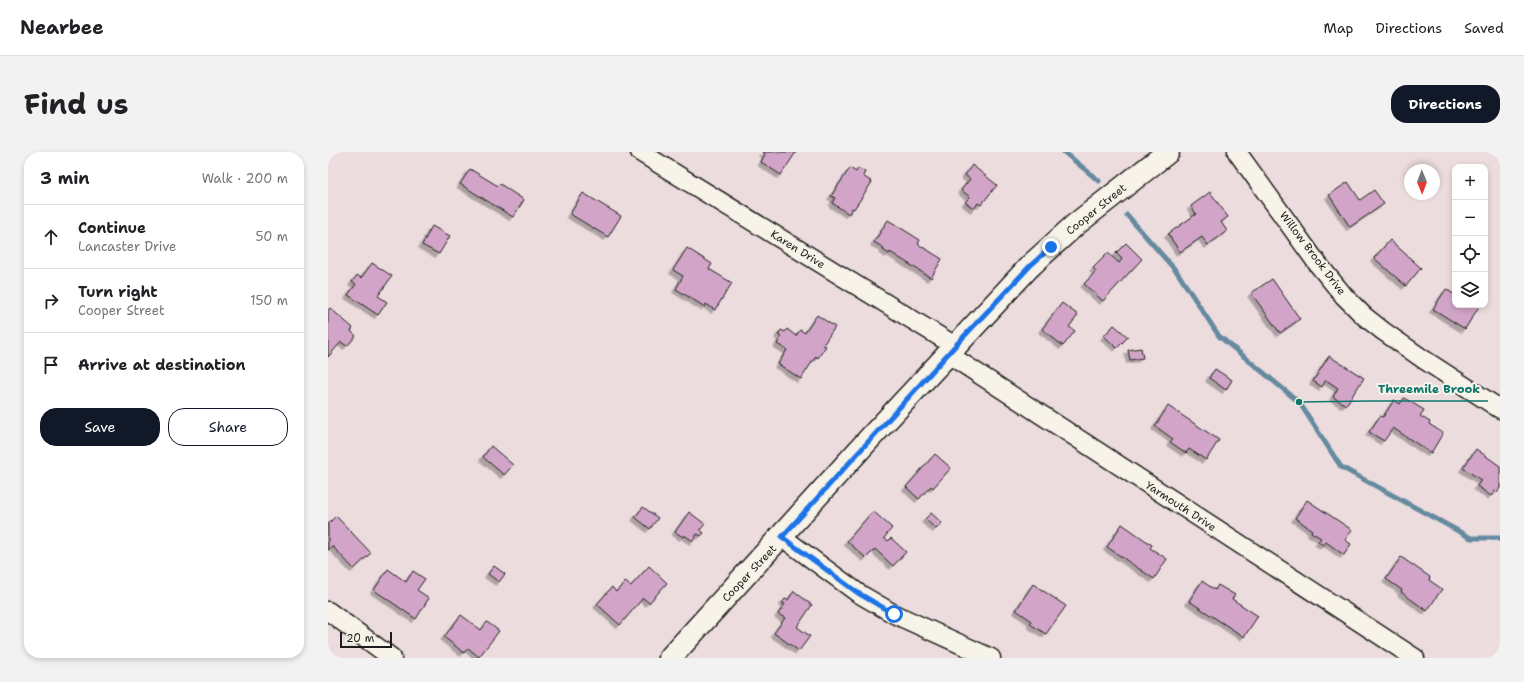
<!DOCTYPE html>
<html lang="en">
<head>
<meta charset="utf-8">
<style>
	body { margin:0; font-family:"Shantell Sans",sans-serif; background:#f2f2f2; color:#202124 }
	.controls { position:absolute; right:12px; top:12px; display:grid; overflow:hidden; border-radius:8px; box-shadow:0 2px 6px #0003 }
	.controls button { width:36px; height:36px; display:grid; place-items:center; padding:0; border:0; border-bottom:1px solid #e0e0e0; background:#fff; color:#202124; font:20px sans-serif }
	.compass { position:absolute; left:1076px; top:12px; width:36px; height:36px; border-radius:50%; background:#fff; box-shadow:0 2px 6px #0003; rotate:179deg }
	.scale { position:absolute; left:12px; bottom:10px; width:52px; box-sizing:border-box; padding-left:4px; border:2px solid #1c1c1c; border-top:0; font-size:11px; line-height:14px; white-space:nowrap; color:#1c1c1c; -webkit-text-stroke:3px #f7f3e8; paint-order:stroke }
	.stop { position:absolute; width:12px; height:12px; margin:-9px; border:3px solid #1a73e8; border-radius:50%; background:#fff }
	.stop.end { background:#1a73e8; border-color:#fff; box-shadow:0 1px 4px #0008 }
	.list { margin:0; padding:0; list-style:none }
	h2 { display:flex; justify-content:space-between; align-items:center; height:52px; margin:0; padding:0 16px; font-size:17px }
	h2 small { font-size:13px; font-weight:400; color:#757577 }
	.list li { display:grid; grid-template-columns:26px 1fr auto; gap:12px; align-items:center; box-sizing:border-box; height:64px; padding:0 16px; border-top:1px solid #e0e0e0 }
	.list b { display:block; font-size:15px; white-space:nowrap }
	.list p { margin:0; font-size:13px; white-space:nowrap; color:#757577 }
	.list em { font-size:13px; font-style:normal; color:#757577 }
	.actions { display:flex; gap:8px; padding:12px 16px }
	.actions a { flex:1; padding:9px 0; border:1px solid #111827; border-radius:16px; text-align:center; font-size:14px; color:#111827 }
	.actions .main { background:#111827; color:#fff }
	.icon { flex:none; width:22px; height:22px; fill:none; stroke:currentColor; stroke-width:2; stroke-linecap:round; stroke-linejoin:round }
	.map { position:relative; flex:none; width:1172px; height:506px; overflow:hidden; border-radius:16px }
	header { display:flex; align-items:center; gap:24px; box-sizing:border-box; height:56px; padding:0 20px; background:#fff; border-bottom:1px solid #e0e0e0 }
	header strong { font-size:19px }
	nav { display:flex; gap:22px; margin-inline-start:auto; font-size:14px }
	.intro { display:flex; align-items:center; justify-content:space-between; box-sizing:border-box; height:96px; padding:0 24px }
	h1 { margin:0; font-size:28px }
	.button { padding:10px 18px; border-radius:16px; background:#111827; color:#fff; font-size:14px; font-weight:700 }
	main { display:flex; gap:24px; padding:0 24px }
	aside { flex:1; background:#fff; border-radius:16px; box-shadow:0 2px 6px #0003 }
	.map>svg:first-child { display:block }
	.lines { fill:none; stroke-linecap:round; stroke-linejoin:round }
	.stream { stroke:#658a9f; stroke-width:5 }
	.building { fill:#d2a5c8; stroke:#1c1c1c; filter:url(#shadow) }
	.street-casing { stroke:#1c1c1c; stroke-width:21 }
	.secondary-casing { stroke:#1c1c1c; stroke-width:25 }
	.street { stroke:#f7f3e8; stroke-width:18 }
	.secondary { stroke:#f7f3e8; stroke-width:22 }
	.route { stroke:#1a73e8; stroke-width:5 }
	.labels { text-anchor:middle; stroke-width:4; stroke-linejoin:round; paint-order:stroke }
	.street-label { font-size:11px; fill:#1c1c1c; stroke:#f7f3e8 }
	.leader { fill:none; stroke:#0f766e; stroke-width:1.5 }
	.callout-dot { fill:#0f766e; stroke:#f7f3e8; stroke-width:1.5 }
	.callout-label { font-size:12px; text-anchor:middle; font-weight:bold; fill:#0f766e; stroke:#f7f3e8; stroke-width:4; stroke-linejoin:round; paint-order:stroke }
</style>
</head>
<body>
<header>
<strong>Nearbee</strong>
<nav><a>Map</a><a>Directions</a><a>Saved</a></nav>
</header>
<div class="intro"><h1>Find us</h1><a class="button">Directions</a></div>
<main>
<aside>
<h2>3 min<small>Walk · 200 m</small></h2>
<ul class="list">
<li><svg class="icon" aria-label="ahead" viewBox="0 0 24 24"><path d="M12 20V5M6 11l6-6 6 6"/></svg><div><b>Continue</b><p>Lancaster Drive</p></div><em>50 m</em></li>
<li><svg class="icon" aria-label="right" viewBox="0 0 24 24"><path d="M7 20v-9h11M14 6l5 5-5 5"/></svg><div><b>Turn right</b><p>Cooper Street</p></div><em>150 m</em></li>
<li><svg class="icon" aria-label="arrive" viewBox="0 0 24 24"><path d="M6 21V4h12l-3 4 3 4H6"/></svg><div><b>Arrive at destination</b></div></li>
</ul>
<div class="actions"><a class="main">Save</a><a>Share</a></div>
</aside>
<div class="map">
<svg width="1172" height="506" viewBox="0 0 1172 506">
	<defs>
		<filter id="shadow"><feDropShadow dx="-3.5" dy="3.5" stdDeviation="0" flood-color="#0004"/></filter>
	</defs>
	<rect width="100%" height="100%" fill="#ecdcde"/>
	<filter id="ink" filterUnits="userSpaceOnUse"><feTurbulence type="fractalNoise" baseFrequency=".025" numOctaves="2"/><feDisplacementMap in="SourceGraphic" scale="8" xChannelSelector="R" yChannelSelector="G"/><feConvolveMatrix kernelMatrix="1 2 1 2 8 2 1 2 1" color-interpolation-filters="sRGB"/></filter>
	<g filter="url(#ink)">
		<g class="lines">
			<path class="stream" d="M736 0 771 29
				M799 63 849 120 891 184 971 250 1013 315 1143 386H1171L1172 388"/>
		</g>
		<path class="building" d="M434 0H468L453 23 433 10 437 2Z
			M644 13 669 33 653 53 650 51 646 57 637 50 642 45 633 38 642 27 637 23Z
			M522 16 528 20 530 16 537 20 535 24 544 30 526 57 524 56 521 62 504 51 507 46 503 44Z
			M142 17 170 34 172 32 196 48 185 65 132 32Z
			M1020 30 1032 48 1046 38 1056 52 1022 75 1001 43Z
			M882 40 900 65 893 70 899 79 880 93 874 85 852 100 840 82 868 62 863 54Z
			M255 41 293 64 280 85 242 62Z
			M560 68 592 88 590 92 614 107 603 126 562 100 561 102 555 98 556 96 546 90Z
			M104 74 122 84 111 102 94 93Z
			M1062 88 1093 116 1078 134 1046 106Z
			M798 91 814 107 775 149 756 132 768 119 765 116 780 101 791 111 794 107 788 101Z
			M359 96 384 112 381 117 404 131 387 158 378 152 377 155 348 137 355 124 345 118Z
			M44 111 64 124 50 144 59 150 50 163 20 143 28 132 24 130 29 123 33 126Z
			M944 127 972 167 952 181 923 141Z
			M1118 137 1127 143V153H1152L1137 177 1105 157Z
			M734 151 750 163 741 175 747 179 735 194 714 177Z
			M2 156 25 176 23 179 28 184 19 194 13 190 0 205V158Z
			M489 163 507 175 495 193 498 194 490 206 488 204 473 227 450 212 459 198 449 192 453 185 450 183 453 178 457 180 459 177 468 184 472 178 477 181Z
			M786 173 800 185 789 196 776 184Z
			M813 196 815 206 802 208 800 198Z
			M1001 204 1036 226 1018 253 1005 245 1010 236 998 228 994 235 985 229Z
			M887 217 904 228 898 238 881 226Z
			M1076 246 1096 258 1092 264 1102 270 1101 272 1115 281 1103 301 1065 276 1056 289 1041 280 1052 264 1055 265 1066 248 1072 252Z
			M840 254 891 288 878 308 861 297 858 301 842 290 845 287 827 274Z
			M163 294 185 313 176 323 155 305Z
			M1148 297 1172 314V336L1169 340 1167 339 1163 344 1149 334 1153 328 1135 316Z
			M607 302 623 316 605 336 603 334 591 347 578 335Z
			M979 348 1024 378 1017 388 1023 392 1016 403 998 390 996 393 990 390 993 386 983 380 984 378 967 366Z
			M315 355 330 366 322 377 307 365Z
			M545 359 564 376 556 386 560 389 563 386 578 400 565 414 547 397 538 406 519 389Z
			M361 360 377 372 372 378 376 381 373 384 369 382 365 389 356 383 355 385 347 380Z
			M603 361 614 371 608 377 597 367Z
			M8 364 43 401 26 417 4 394 0 398V372Z
			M794 372 824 393 822 396 839 407 826 427 779 395Z
			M1073 405 1102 425 1101 428 1114 437 1099 459 1073 440 1074 438 1058 427Z
			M166 414 177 422 171 430 160 422Z
			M321 414 339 431 321 451 315 446 292 473 269 452 284 435 288 440 297 430 303 434Z
			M60 417 78 430 85 419 97 427 89 438 101 446 88 467 46 438Z
			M874 429 887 438 890 433 907 443 904 447 930 464 916 485 861 449Z
			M705 432 738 454 718 482 702 472 704 469 688 458Z
			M466 439 484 453 469 475 482 484 471 499 446 481 457 466 450 462 457 452 454 451 457 447 460 448Z
			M133 463 153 478 159 470 171 479 151 505 140 496 136 501 116 485Z"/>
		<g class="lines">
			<g class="street-casing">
				<path id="street" d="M312 0 627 194
					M909 0 989 111 1016 144 1036 164 1055 179 1095 207 1172 257
					M620 202 1087 506
					M454 385 530 441 566 462 663 506
					M0 459 64 506"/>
			</g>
			<g class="secondary-casing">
				<path id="secondary" d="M342 506 542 286 702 114 747 73 840 0"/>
			</g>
			<use href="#street" class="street"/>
			<use href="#secondary" class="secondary"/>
		</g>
	</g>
	<g class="lines" filter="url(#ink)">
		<path class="route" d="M566 462 530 441 454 385 627 194 702 114 723 95"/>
	</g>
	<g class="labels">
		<g class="street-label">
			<text transform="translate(768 57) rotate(-39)" y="4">Cooper Street</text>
			<text transform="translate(470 97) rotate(32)" y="4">Karen Drive</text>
			<text transform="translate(985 101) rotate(53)" y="4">Willow Brook Drive</text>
			<text transform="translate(853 354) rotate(33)" y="4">Yarmouth Drive</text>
			<text transform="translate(421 421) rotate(-47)" y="4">Cooper Street</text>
		</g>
	</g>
	<path class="leader" d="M971 250L1041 249H1160"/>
	<circle class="callout-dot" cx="971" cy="250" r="4"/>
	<g class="callout-label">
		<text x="1101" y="241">Threemile Brook</text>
	</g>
</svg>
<div class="controls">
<button>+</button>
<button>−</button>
<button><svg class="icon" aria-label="locate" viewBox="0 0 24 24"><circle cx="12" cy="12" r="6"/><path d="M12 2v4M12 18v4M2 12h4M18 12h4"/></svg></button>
<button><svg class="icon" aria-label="layers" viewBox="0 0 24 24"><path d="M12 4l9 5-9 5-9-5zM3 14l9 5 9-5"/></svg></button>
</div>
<svg class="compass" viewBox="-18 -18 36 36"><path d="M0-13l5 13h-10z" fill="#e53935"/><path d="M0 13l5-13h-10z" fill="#757577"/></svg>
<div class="scale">20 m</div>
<div class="stop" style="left:566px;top:462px"></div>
<div class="stop end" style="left:723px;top:95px"></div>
</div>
</main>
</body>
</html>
